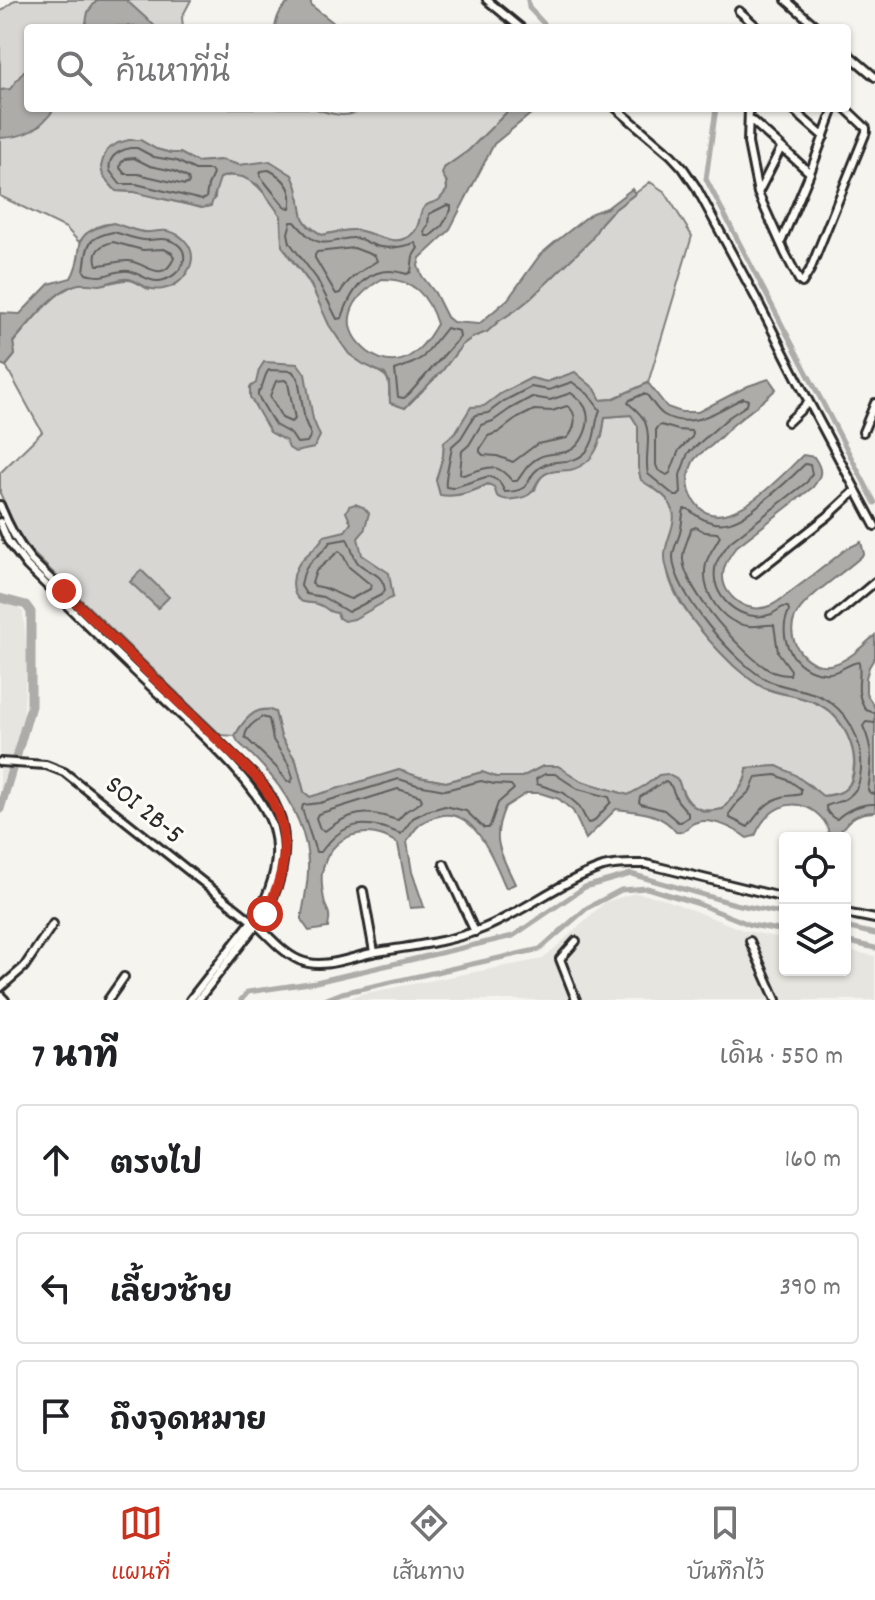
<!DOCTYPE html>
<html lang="th">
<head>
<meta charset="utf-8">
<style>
	body { margin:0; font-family:Dekko,"Playpen Sans Thai",sans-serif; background:#f6f6f6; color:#202124 }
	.controls { position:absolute; right:24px; bottom:24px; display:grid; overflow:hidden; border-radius:8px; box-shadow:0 2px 6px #0004 }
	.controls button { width:72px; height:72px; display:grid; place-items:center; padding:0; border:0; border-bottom:2px solid #e0e0e0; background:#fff; color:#202124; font:40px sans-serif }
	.stop { position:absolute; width:24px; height:24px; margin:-18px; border:6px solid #c8321e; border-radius:50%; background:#fff }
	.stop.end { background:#c8321e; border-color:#fff; box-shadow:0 2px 8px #0008 }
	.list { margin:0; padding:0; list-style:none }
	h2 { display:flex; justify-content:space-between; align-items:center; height:104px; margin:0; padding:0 32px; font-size:34px }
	h2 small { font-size:26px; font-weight:400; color:#757577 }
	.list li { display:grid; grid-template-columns:52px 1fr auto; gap:24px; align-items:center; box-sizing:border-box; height:112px; margin:0 16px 16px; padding:0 16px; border:2px solid #e0e0e0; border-radius:8px }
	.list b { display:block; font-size:30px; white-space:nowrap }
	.list em { font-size:26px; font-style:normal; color:#757577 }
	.icon { flex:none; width:44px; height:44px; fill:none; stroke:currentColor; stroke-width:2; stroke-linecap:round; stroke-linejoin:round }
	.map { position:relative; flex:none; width:875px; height:1000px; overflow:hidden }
	.search { position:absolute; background:#fff; box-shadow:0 2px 6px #0004; left:24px; right:24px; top:24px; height:88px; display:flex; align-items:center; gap:20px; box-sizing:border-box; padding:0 28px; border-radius:8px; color:#757577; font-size:30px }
	.sheet { height:488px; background:#fff }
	nav { display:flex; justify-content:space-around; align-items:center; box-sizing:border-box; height:112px; border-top:2px solid #e0e0e0; background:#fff; font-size:22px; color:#757577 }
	nav a { display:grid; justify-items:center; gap:4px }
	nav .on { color:#c8321e }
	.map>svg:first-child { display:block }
	.built { fill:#e6e5e0 }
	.green { fill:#d7d6d2; stroke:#81807e; stroke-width:2 }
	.water { fill:#adaca9; stroke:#797877; stroke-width:2; fill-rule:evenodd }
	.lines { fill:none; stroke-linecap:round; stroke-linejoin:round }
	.shore { stroke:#5f5f5d; stroke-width:2 }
	.canal { stroke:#adaca9; stroke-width:5 }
	.river { stroke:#adaca9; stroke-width:9 }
	.minor-casing { stroke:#2b2b2b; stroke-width:12 }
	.minor { stroke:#fdfcf7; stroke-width:6 }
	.route { stroke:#c8321e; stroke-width:10 }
	.labels { text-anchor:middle; stroke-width:6; stroke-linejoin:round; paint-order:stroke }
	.street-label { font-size:28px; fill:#2b2b2b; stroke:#fdfcf7 }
</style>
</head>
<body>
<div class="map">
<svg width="875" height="1000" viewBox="0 0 875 1000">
	<rect width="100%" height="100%" fill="#f5f4ef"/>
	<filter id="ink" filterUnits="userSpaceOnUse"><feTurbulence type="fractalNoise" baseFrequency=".0125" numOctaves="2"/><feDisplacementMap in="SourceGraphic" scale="16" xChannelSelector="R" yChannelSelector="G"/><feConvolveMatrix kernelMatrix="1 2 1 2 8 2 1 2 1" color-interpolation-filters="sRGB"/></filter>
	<g filter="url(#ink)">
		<path class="built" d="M0 602 17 607 23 612 27 653 23 722 0 796Z
			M635 893 659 897 743 930 785 939V970H845V950L875 956V1000H346L361 994 543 959 605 902Z"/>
		<path class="green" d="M15 0H191L182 17 183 28H28V108H314C330 114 349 120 364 108H511L468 151 444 168 447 190C447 191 440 199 439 200 433 204 427 202 423 209 418 216 421 225 414 232 397 252 373 230 354 230 344 230 333 233 322 235 305 224 300 220 300 198L252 164 239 165 222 160 197 162 180 153H171L156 149 140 140 103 176 116 191 134 192 202 208 215 198 216 187 220 178C250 167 266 195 281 216 280 229 281 241 287 253 291 262 303 272 309 283 323 306 331 333 350 354 358 363 382 371 386 377 390 382 389 389 389 395L405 408 442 371 462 345 473 337 487 332 499 321 516 310 531 298 591 240 601 223 610 213 650 182 665 192 692 236 648 383 612 399 601 400 557 378 547 382 531 378 500 394 444 442 443 456 436 480 440 494C457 498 473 492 488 484L494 487 535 490C541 469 553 471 572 469L602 437 605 417 631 415 638 426V467L641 479C650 487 663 492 669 502 679 516 672 528 668 542 665 550 666 564 668 572 673 603 712 645 734 666 742 673 754 683 764 688 780 695 799 695 816 703 843 715 861 752 851 780 847 793 834 795 822 796L810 785 777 766 747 768C746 787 733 794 723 809 695 814 687 805 678 780L659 775 646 785 628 795 581 781 557 766H543L522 777H495L482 772 446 782 419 777 399 770 310 797 304 792 296 761 281 737 275 712 240 727 235 736 221 735 34 554 18 533 0 493V473L42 432 6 366 15 355 13 343C28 325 55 290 77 284 86 282 94 285 102 284 128 281 124 274 149 290L166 231C159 231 152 233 146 232 114 229 107 211 79 242L66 228 0 196V12Z"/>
		<path class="water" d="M97 0H126L157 28 123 26 85 28 88 12Z
			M294 0H310L312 6 339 27 354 23 360 26 358 28H275C277 14 282 6 294 0Z
			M28 70V108H55C40 129 27 137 0 138V90L10 89 24 71Z
			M511 108H538L494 144 449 231 420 258 418 266 422 276 435 293 447 317 453 322 479 324 508 299 540 255 554 243 592 213 607 208 632 189 635 194 610 213 601 223 591 240 531 298 516 310 499 321 487 332 473 337 462 345 442 371 405 408 390 403 389 381 385 374 363 364 349 354 329 325 310 283 282 246 281 216 268 198 258 185 243 177 228 175 220 178 211 206 202 208 134 192 116 191 103 176 101 167 103 159 107 150 118 143 129 140H140L156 149 171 153H180L197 162 222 160 239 165 270 161 292 175 297 187 303 218 308 226 322 235C332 233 344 230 354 230 372 230 396 252 414 232 421 225 418 216 423 209 427 202 433 204 439 200 440 199 446 191 447 190V182L442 174 444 168 468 151ZM382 279C414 279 428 295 437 324 422 351 399 375 368 352 335 326 351 297 382 279Z
			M113 223C123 226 133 230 143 232 151 233 159 230 167 231 184 234 197 250 190 267 184 279 177 286 163 289 146 292 144 283 129 279 119 277 110 284 99 285 91 285 84 282 75 285 54 291 28 325 13 342L15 355 6 366 0 364V313L20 314 49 284 71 278C89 246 64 235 113 223Z
			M264 362 298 364 305 374 313 419 320 436 314 448 295 452 289 448 286 441 270 432 250 397V387L256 383 259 370Z
			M575 372 595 389 601 400 612 399 648 383 667 407 681 412H698L748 386 769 379 776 389C762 403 748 412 734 424 726 431 719 439 711 446 705 451 697 454 693 462 687 475 686 489 695 502 722 543 782 475 803 455L814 457C823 470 822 475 813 487L736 547C726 560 717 576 728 592 738 606 755 613 772 605 780 601 789 593 797 587 814 575 830 562 846 549L861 542 864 554C847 571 804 597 795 617 784 641 808 672 834 664 849 660 864 645 875 635V657L869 667 866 678V693L875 708V812C856 812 845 821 837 838H829C829 826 824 819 815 812 790 794 765 811 755 836L747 838C734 828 708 815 692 824 685 829 685 833 676 832 661 812 639 812 616 809L586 839 573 811 559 799 540 793H527L505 807C490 841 501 853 515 884L506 888C495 863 475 806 439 816 422 820 415 827 407 842L412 872 424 907 410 908 398 844C369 822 328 834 322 873 321 881 323 895 325 904 326 908 329 911 329 915 330 920 328 924 328 928L309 931 302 921V914C306 893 311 867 306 845 297 803 270 770 238 742L235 736C243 721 256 703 275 712L281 737 296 761 304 792 310 797 399 770 419 777 446 782 482 772 496 777H522L543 766H558L581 781 628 795 646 785 659 775 667 774 678 780 684 796 693 806 705 812 723 809C733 795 747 787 747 768L777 766 794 774 823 796C835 795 847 793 852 780 861 751 843 715 816 703 799 695 780 695 763 687 754 683 742 673 734 666 709 642 677 606 668 572 665 564 664 556 666 548 669 532 680 518 669 502 663 492 650 487 641 480L638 467V426L631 415 605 417C602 440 596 464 570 470 561 471 553 470 545 474 530 483 541 496 514 499 507 500 503 500 497 496L494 487 488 484C473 492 457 498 440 495L436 480 443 456 444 442 455 433 471 407 484 406 500 394 531 378 547 382Z
			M355 504 363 507 369 513 364 531 358 538 362 555 389 573 393 597 354 619 344 621 339 618 337 613C327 612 328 608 320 605 314 602 307 604 301 601 288 592 293 570 302 560 310 551 318 547 324 536L345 531 351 523 346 512 349 506Z
			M141 570 169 597 158 608 130 582Z"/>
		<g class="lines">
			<path class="shore" d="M130 148H137L154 157 177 161 195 170H211L213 174 208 185 206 198 202 200 136 184H120L110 171C107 157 118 151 130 148Z
				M134 158 150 166 174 171 188 178 189 183 185 185 138 174H125L120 168 121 163 125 159Z
				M269 170C284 178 295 190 290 208L285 207 260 176 261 171Z
				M447 205 451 206V210L442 226 430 236H426L424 232 428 225 429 214Z
				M291 222H295C301 229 310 240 320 242 330 245 342 238 353 238 361 238 364 241 371 244 385 251 402 247 415 243L418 248 413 256 411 272 407 274C371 262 352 287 342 318L337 319 317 279 290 243 288 233Z
				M113 232C123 234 133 239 144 240 152 241 160 237 169 240 197 249 182 278 159 281 147 282 140 273 129 271 118 269 109 276 99 276 97 276 88 275 86 274L84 271C88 245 85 238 113 232Z
				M113 242 143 250 164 249 172 253 174 258C162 285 147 263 129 261 118 260 108 265 97 265 92 251 100 245 113 242Z
				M354 248 375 256 377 261C363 270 349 277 340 293L336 294 315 258V255L317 252Z
				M446 328 459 331 460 337 409 394 404 398 398 397 395 370 413 363 423 357Z
				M269 370 292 371 298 378 305 421 311 435 307 442 297 443 291 434 275 425 258 396V392C265 385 263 376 269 370Z
				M285 380 288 383 295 419 291 422 282 418 270 396 276 381Z
				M572 382 588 394 600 410C594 423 597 440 586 452 572 466 559 458 544 465 522 476 537 491 505 492L499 481 489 476 452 488 446 487C444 478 451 458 452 446L461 438 475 415 488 413 504 401 531 387 549 390Z
				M571 393C577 398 586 404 587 413 590 425 582 446 569 451 558 455 548 452 538 458 527 464 524 472 517 481H512C495 459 485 469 463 475L460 473 462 451 469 445 481 425 493 421 510 409 532 397 550 400Z
				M643 394 647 395C652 401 657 411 664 415 692 431 719 410 743 398L748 400 747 405 729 417 688 453 680 475 681 493 678 496H675L648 474C644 458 652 438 645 422 642 414 634 408 628 403L630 400Z
				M567 406C579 413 575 430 567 438L537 444 513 462 497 456 483 455 480 452V449L488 436 499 432 516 419 534 410 552 411Z
				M661 425 678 430 691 431 693 434 692 437 679 450 670 473 667 475 658 470 656 465V428Z
				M696 527 705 532 717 533 720 536C716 545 708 554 706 564 700 591 721 623 749 626 757 627 766 624 774 625L778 652 791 670 790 675C784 675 777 674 771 671 744 657 686 591 683 560 682 549 689 539 691 529Z
				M347 539C352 546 352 556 358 563 370 574 382 572 385 590L381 595 348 612 323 597 306 594 301 586C302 580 303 572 307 567 313 558 323 553 330 542Z
				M339 551 342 553 349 567 371 585 370 589 351 599C338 595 328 587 315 586L312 583 316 571Z
				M875 713 866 710C853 689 862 682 859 662 847 663 838 675 824 673 793 671 776 637 789 611L788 607H783C783 607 773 613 772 614 742 625 707 596 716 564 719 556 725 549 730 542L807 482 812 474 810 465 805 464C793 476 780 488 766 499 740 521 719 536 688 509H684C682 517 682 526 680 533 678 541 673 548 673 557 673 592 737 665 767 680 787 690 811 688 830 702 854 719 865 750 860 777 859 782 859 785 856 789 847 802 838 801 826 806 825 811 833 819 837 819 846 810 862 803 875 804
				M262 717 269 719 273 740 289 765 293 778 291 782 287 781 276 767 245 737C246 727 255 722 262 717Z
				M875 723 866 722 863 726C874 750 872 766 868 790L870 793 875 794
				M545 774H555L578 789 609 797 611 802 593 822 588 823 579 806 564 793 537 784 536 779Z
				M776 775 790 781 801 789V794C795 796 788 795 782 797 766 801 757 815 748 827L730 818 729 814 738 802 750 791 756 777Z
				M399 779 417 785 445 790 481 781 494 784 511 785 514 789 498 803 490 826 488 828H484L466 811 445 806 427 811 413 818 401 834C366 819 344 820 321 852H316L302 809 303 805 320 803Z
				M666 782 671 786 677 800 688 813V817L681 822H678L664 810 641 804 639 802 640 797 662 783Z
				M398 789 420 796 422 800 420 803 406 811 398 820C392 819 386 816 379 815 358 810 342 818 325 831L320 829 316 818 318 814Z"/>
			<path class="canal" d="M528 0 529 8 548 28
				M716 108 706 179 875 503
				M845 927 875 934
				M845 941 875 948
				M241 1000 248 992 316 982 513 936 585 887 631 874 735 904 785 914
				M324 1000 342 993 540 949 587 908 621 890 647 888 696 903 751 925 785 931"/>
			<path class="river" d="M0 598 26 605 31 612V706L16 758
				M0 809 13 766"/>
			<g class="minor-casing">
				<path id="minor" d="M487 0 521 28
					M786 0 818 28
					M739 11 758 28
					M847 53 875 77
					M616 108 671 155 683 168 696 187 757 300 809 402 875 526
					M749 108 748 143 758 193 785 253 799 280 802 283 810 270 866 132V128L845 108
					M791 108 824 137
					M749 118 810 173
					M758 193 781 148
					M781 242 810 173 834 108
					M788 422 809 402
					M863 432 875 403
					M0 505C8 525 18 544 31 560L258 779C263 786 269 793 273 800 293 837 284 879 265 914
					M0 522 8 541 27 566C72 610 117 655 163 698 196 730 260 784 273 828 281 857 273 884 260 910
					M755 573 828 516 856 490
					M831 619 875 582
					M0 762 46 765 64 772 257 925C270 937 283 953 299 960 323 971 353 956 377 952 413 946 450 942 484 928 525 911 561 881 603 867 617 863 632 864 646 864L785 898
					M444 864 475 932
					M363 891 374 952
					M845 913 875 919
					M576 941 560 959 576 1000
					M750 941 776 1000
					M0 988 24 967 53 924
					M0 995 5 1000
					M108 1000 124 977
					M190 1000 258 913
					M198 1000 263 916"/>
			</g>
			<use href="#minor" class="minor"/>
		</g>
	</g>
	<g class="lines" filter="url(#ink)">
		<path class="route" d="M64 591 258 779C263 786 269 793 272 800 293 837 284 879 265 914"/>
	</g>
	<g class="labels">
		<g class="street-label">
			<text transform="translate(146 808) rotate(39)" y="10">SOI 2B-5</text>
		</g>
	</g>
</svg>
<div class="controls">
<button><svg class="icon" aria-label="locate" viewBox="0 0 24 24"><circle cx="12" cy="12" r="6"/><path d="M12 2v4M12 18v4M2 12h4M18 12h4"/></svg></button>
<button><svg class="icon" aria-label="layers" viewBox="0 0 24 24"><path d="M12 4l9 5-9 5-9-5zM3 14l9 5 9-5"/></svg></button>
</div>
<div class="stop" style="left:265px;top:914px"></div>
<div class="stop end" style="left:64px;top:591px"></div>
<div class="search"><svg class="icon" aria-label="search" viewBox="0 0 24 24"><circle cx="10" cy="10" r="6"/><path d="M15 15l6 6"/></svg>ค้นหาที่นี่</div>
</div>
<section class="sheet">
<h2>7 นาที<small>เดิน · 550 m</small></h2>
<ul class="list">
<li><svg class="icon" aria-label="ahead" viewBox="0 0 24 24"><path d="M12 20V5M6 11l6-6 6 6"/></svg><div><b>ตรงไป</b></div><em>160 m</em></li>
<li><svg class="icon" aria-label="left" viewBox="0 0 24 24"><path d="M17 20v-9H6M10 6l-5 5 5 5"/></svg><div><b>เลี้ยวซ้าย</b></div><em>390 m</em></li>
<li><svg class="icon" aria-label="arrive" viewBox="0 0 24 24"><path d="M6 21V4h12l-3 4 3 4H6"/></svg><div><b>ถึงจุดหมาย</b></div></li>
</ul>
</section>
<nav>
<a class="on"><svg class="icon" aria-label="map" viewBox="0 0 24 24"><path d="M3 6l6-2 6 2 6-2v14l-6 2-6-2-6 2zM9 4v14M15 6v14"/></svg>แผนที่</a>
<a><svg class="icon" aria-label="directions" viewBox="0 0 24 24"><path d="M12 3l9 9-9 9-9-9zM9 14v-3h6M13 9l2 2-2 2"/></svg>เส้นทาง</a>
<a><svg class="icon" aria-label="saved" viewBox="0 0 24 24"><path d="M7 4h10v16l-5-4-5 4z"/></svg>บันทึกไว้</a>
</nav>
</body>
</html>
